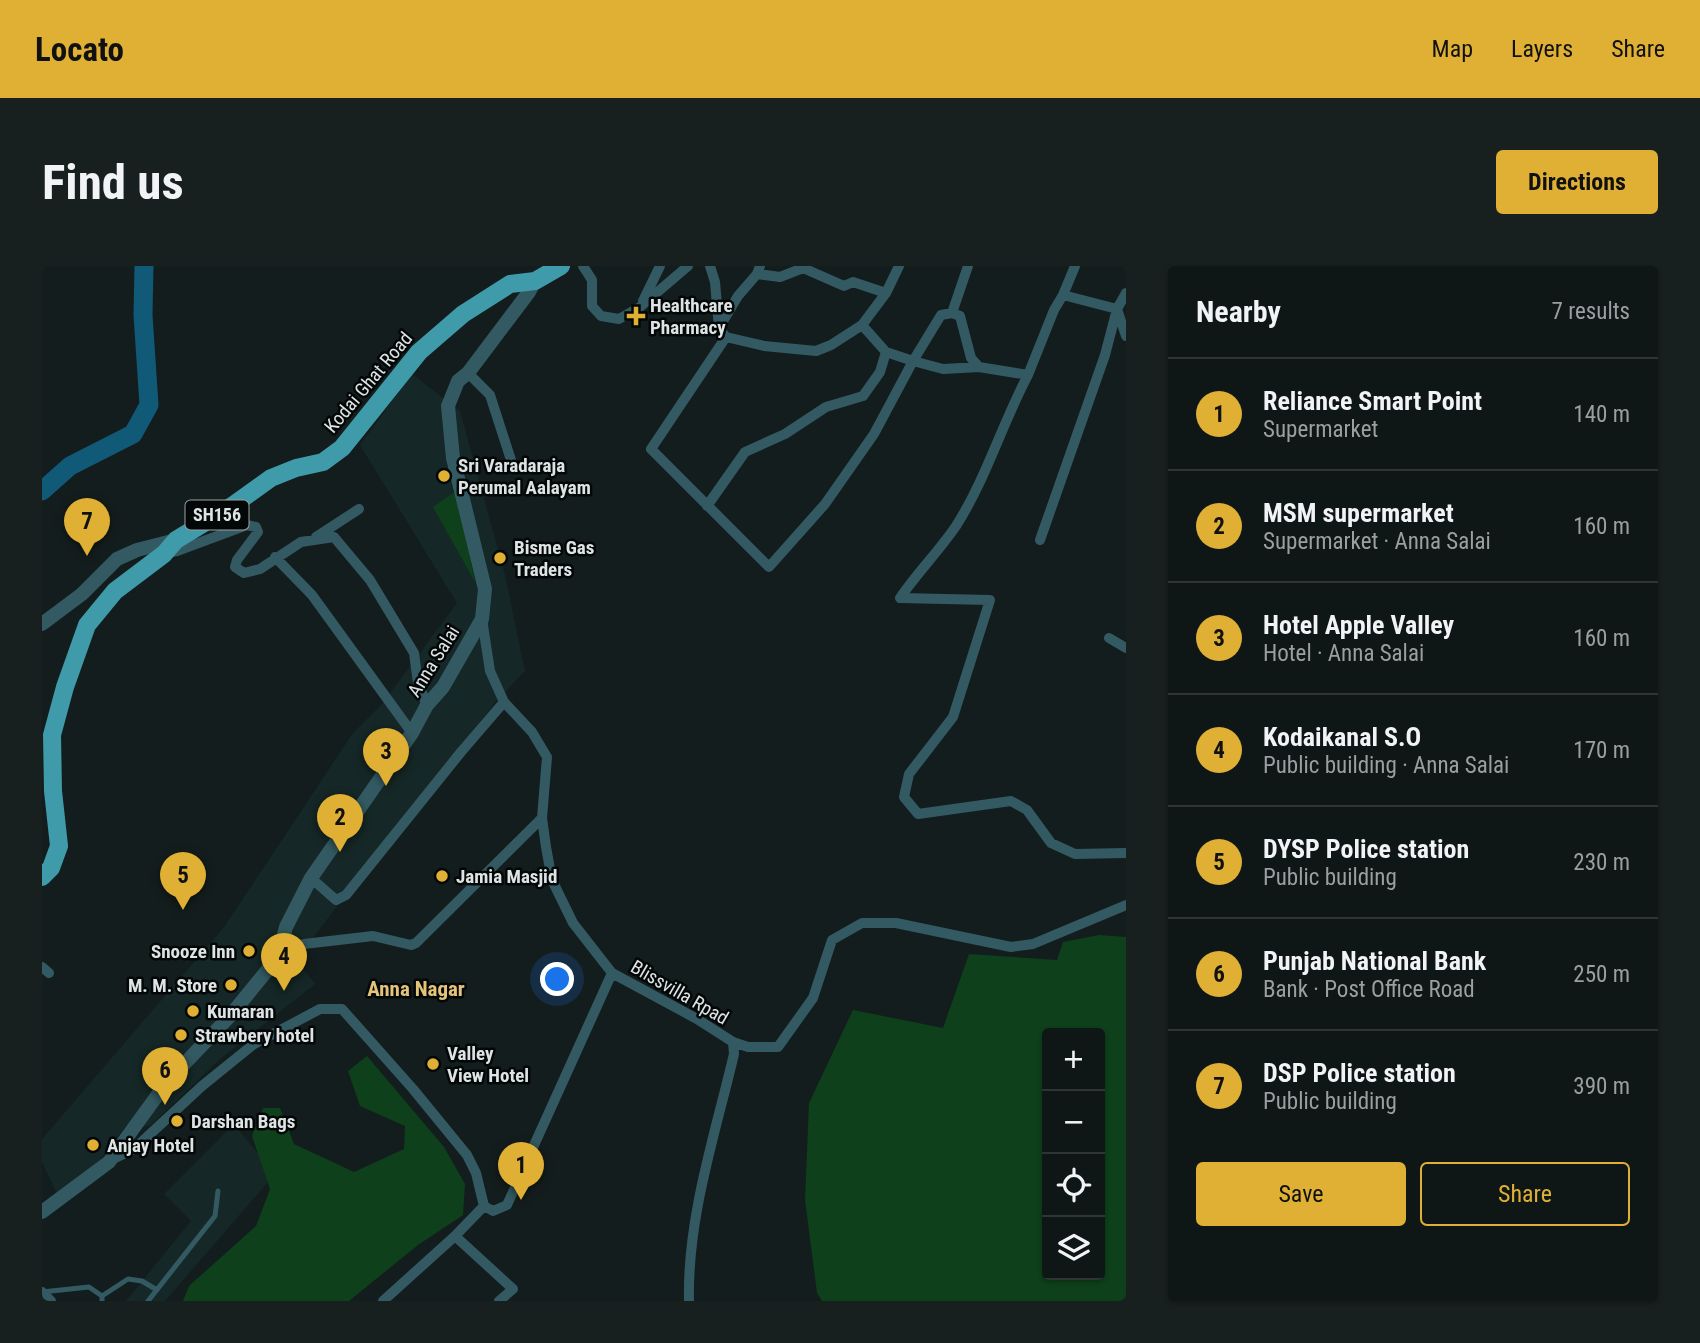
<!DOCTYPE html>
<html lang="en">
<head>
<meta charset="utf-8">
<style>
	body { margin:0; font-family:"Roboto Condensed",sans-serif; background:#181f1f; color:#f1f3f6 }
	.controls { position:absolute; right:21px; bottom:21px; display:grid; overflow:hidden; border-radius:7px; box-shadow:0 2px 5px #0004 }
	.controls button { width:63px; height:63px; display:grid; place-items:center; padding:0; border:0; border-bottom:2px solid #2f3535; background:#0f1616; color:#f1f3f6; font:35px sans-serif }
	.you { position:absolute; left:516px; top:714px; width:24px; height:24px; margin:-18px; border:5px solid #fff; border-radius:50%; background:#1a73e8; box-shadow:0 0 0 10px #1a73e833 }
	.badge { display:grid; place-items:center; width:46px; height:46px; border-radius:50%; background:#dfb034; color:#111; font-size:23px; font-weight:700 }
	.pin { position:absolute; translate:-50% -58px; filter:drop-shadow(0 2px 4px #0008) }
	.pin::after { content:''; position:absolute; top:37px; width:24px; height:21px; background:inherit; clip-path:polygon(0 0,100% 0,50% 100%) }
	.list { margin:0; padding:0; list-style:none }
	h2 { display:flex; justify-content:space-between; align-items:center; height:91px; margin:0; padding:0 28px; font-size:30px }
	h2 small { font-size:23px; font-weight:400; color:#9b9fa1 }
	.list li { display:grid; grid-template-columns:46px 1fr auto; gap:21px; align-items:center; box-sizing:border-box; height:112px; padding:0 28px; border-top:2px solid #2f3535 }
	.list b { display:block; font-size:26px; white-space:nowrap }
	.list p { margin:0; font-size:23px; white-space:nowrap; color:#9b9fa1 }
	.list em { font-size:23px; font-style:normal; color:#9b9fa1 }
	.actions { display:flex; gap:14px; padding:21px 28px }
	.actions a { flex:1; padding:16px 0; border:2px solid #dfb034; border-radius:7px; text-align:center; font-size:24px; color:#dfb034 }
	.actions .main { background:#dfb034; color:#111 }
	.icon { flex:none; width:38px; height:38px; fill:none; stroke:currentColor; stroke-width:2; stroke-linecap:round; stroke-linejoin:round }
	.map { position:relative; flex:none; width:1084px; height:1035px; overflow:hidden; border-radius:7px }
	header { display:flex; align-items:center; gap:42px; box-sizing:border-box; height:98px; padding:0 35px; background:#dfb034; color:#111 }
	header strong { font-size:33px }
	nav { display:flex; gap:38px; margin-inline-start:auto; font-size:24px }
	.intro { display:flex; align-items:center; justify-content:space-between; box-sizing:border-box; height:168px; padding:0 42px }
	h1 { margin:0; font-size:49px }
	.button { padding:18px 32px; border-radius:7px; background:#dfb034; color:#111; font-size:24px; font-weight:700 }
	main { display:flex; gap:42px; padding:0 42px }
	aside { flex:1; background:#0f1616; border-radius:7px; box-shadow:0 2px 5px #0004 }
	.map>svg:first-child { display:block }
	.built { fill:#152726 }
	.green { fill:#0d401b; fill-rule:evenodd }
	.lines { fill:none; stroke-linecap:round; stroke-linejoin:round }
	.river { stroke:#105977; stroke-width:19 }
	.service { stroke:#335a62; stroke-width:5 }
	.minor { stroke:#335a62; stroke-width:10 }
	.tertiary { stroke:#335a62; stroke-width:14 }
	.primary { stroke:#3f9aaa; stroke-width:18 }
	.poi-dot { fill:#dfb034; stroke:#040707; stroke-width:2.5 }
	.labels { text-anchor:middle; stroke-width:5; stroke-linejoin:round; paint-order:stroke }
	.shield { fill:#040707; stroke:#9ca2a1; stroke-width:2 }
	.shield-label { font-size:18px; font-weight:bold; fill:#dde4e3 }
	.poi-label { font-size:19px; font-weight:bold; fill:#dde4e3; stroke:#040707; text-anchor:start }
	.street-label { font-size:19px; fill:#dde4e3; stroke:#040707 }
	.neighbourhood-label { font-size:21px; font-weight:bold; fill:#e4c47a; stroke:#040707 }
</style>
</head>
<body>
<header>
<strong>Locato</strong>
<nav><a>Map</a><a>Layers</a><a>Share</a></nav>
</header>
<div class="intro"><h1>Find us</h1><a class="button">Directions</a></div>
<main>
<div class="map">
<svg width="1084" height="1035" viewBox="0 0 1084 1035">
	<rect width="100%" height="100%" fill="#141d1d"/>
	<path class="built" d="M370 108 418 145 463 309 483 405 452 438 273 669 257 696 273 718 177 794 108 860 83 861 58 894 15 928 0 896V873L182 661 311 467 340 438 415 337 318 179Z
		M192 858 233 908 123 1035H84L149 955 122 928Z"/>
	<path class="green" d="M414 225 433 316 391 241Z
		M1057 669 1084 671V1035H780L775 1027 763 934 767 837 811 744 901 762 927 688 1015 694 1021 676ZM1005 767H1058V1009H1005Z
		M325 790 402 881 423 918 421 949 376 979 307 1035H141L147 1020 214 960 228 923 210 870 221 842H238L252 878 312 906 362 883 363 860 318 840 306 805Z"/>
	<g class="lines">
		<path class="river" d="M0 225 28 200 91 168 107 139 101 49 102 0"/>
		<path class="service" d="M0 1026 47 1021 60 1030V1035
			M60 1030 86 1013 100 1015 115 1024
			M106 1035 173 950 176 925"/>
		<path class="minor" d="M541 0 550 14V40L559 50 577 53 598 41 646 0
			M668 0 673 16 677 62 684 71 722 80 774 85 789 79 820 59 844 86 871 95 899 49 910 47 918 50 929 92 937 101 986 109 1012 44 1021 29 1075 43 1084 70
			M715 8 738 11 761 2 802 20 811 16 844 27
			M1021 29 1033 0
			M601 35 618 0
			M910 47 926 0
			M820 59 844 27 857 0
			M677 62 696 30 715 8 718 0
			M684 71 609 183 727 301 783 238 832 168 871 95 901 103 937 101
			M426 107 448 129 469 194
			M986 109C960 158 944 213 914 260 897 285 875 307 858 332L948 334 911 451 867 508 862 531 876 548 969 535 985 544 1009 577 1033 588 1084 587
			M665 240 703 186 743 168 784 141 821 130 838 106 844 86
			M274 271 317 243
			M998 274 1063 89 1075 43 1084 27
			M124 287 135 285 205 259 214 261 216 266 195 294 193 301 202 307 218 303 259 276 292 271 328 314 372 387 376 417 385 439
			M233 291 270 329 370 467
			M440 353 448 405 462 436 490 466 505 491 500 552 504 581 510 614 531 657 570 707 655 753 691 776 692 788C673 869 645 952 647 1035
			M1067 372 1084 382
			M269 612 294 634 304 629 419 486 462 436
			M236 691 262 678 331 670 369 679 374 677 500 552
			M0 701 7 707
			M691 776 706 781H736L771 732 790 674 820 657H854L969 681 991 678 1084 639
			M69 894 92 883 160 820 212 778 278 743H300L371 823 425 889 434 907 442 940
			M442 940 451 945 465 939 570 707
			M413 970 471 1023 457 1035
			M0 1026 9 1035
			M341 1035 413 970 442 940"/>
		<path class="tertiary" d="M0 358 40 328 75 293 95 284 134 274
			M0 946 67 896 125 816 188 750 236 691 244 661 269 612 370 467 385 439 401 421 440 353 443 323 411 192 406 140 416 115 426 107 487 26 493 15"/>
		<path class="primary" d="M0 611 9 602 17 580 11 525 10 469 23 421 45 359 73 325 122 288 134 274 190 240 229 212 254 202 281 196 300 182 377 86 421 48 468 18 493 15 519 0"/>
	</g>
	<g class="poi-dot">
		<path d="M590.5 39.5h7v7h7v7h-7v7h-7v-7h-7v-7h7z"/>
		<circle cx="402" cy="210" r="7"/>
		<circle cx="458" cy="292" r="7"/>
		<circle cx="400" cy="610" r="7"/>
		<circle cx="207" cy="685" r="7"/>
		<circle cx="189" cy="719" r="7"/>
		<circle cx="151" cy="745" r="7"/>
		<circle cx="139" cy="769" r="7"/>
		<circle cx="391" cy="798" r="7"/>
		<circle cx="135" cy="855" r="7"/>
		<circle cx="51" cy="879" r="7"/>
	</g>
	<g class="labels">
		<rect class="shield" x="143.5" y="234.5" width="63" height="29" rx="5"/>
		<g class="shield-label">
			<text x="175" y="255">SH156</text>
		</g>
		<g class="poi-label">
			<text x="608" y="46">Healthcare<tspan x="608" dy="22">Pharmacy</tspan></text>
			<text x="416" y="206">Sri Varadaraja<tspan x="416" dy="22">Perumal Aalayam</tspan></text>
			<text x="472" y="288">Bisme Gas<tspan x="472" dy="22">Traders</tspan></text>
			<text x="414" y="617">Jamia Masjid</text>
			<text x="193" y="692" text-anchor="end">Snooze Inn</text>
			<text x="175" y="726" text-anchor="end">M. M. Store</text>
			<text x="165" y="752">Kumaran</text>
			<text x="153" y="776">Strawbery hotel</text>
			<text x="405" y="794">Valley<tspan x="405" dy="22">View Hotel</tspan></text>
			<text x="149" y="862">Darshan Bags</text>
			<text x="65" y="886">Anjay Hotel</text>
		</g>
		<g class="street-label">
			<text transform="translate(326 116) rotate(-50)" y="7">Kodai Ghat Road</text>
			<text transform="translate(391 395) rotate(-58)" y="7">Anna Salai</text>
			<text transform="translate(638 726) rotate(30)" y="7">Blissvilla Rpad</text>
		</g>
		<g class="neighbourhood-label">
			<text x="374" y="730">Anna Nagar</text>
		</g>
	</g>
</svg>
<div class="controls">
<button>+</button>
<button>−</button>
<button><svg class="icon" aria-label="locate" viewBox="0 0 24 24"><circle cx="12" cy="12" r="6"/><path d="M12 2v4M12 18v4M2 12h4M18 12h4"/></svg></button>
<button><svg class="icon" aria-label="layers" viewBox="0 0 24 24"><path d="M12 4l9 5-9 5-9-5zM3 14l9 5 9-5"/></svg></button>
</div>
<div class="you"></div>
<div class="pin badge" style="left:479px;top:934px">1</div>
<div class="pin badge" style="left:298px;top:586px">2</div>
<div class="pin badge" style="left:344px;top:520px">3</div>
<div class="pin badge" style="left:242px;top:725px">4</div>
<div class="pin badge" style="left:141px;top:644px">5</div>
<div class="pin badge" style="left:123px;top:839px">6</div>
<div class="pin badge" style="left:45px;top:290px">7</div>
</div>
<aside>
<h2>Nearby<small>7 results</small></h2>
<ul class="list">
<li><span class="badge">1</span><div><b>Reliance Smart Point</b><p>Supermarket</p></div><em>140 m</em></li>
<li><span class="badge">2</span><div><b>MSM supermarket</b><p>Supermarket · Anna Salai</p></div><em>160 m</em></li>
<li><span class="badge">3</span><div><b>Hotel Apple Valley</b><p>Hotel · Anna Salai</p></div><em>160 m</em></li>
<li><span class="badge">4</span><div><b>Kodaikanal S.O</b><p>Public building · Anna Salai</p></div><em>170 m</em></li>
<li><span class="badge">5</span><div><b>DYSP Police station</b><p>Public building</p></div><em>230 m</em></li>
<li><span class="badge">6</span><div><b>Punjab National Bank</b><p>Bank · Post Office Road</p></div><em>250 m</em></li>
<li><span class="badge">7</span><div><b>DSP Police station</b><p>Public building</p></div><em>390 m</em></li>
</ul>
<div class="actions"><a class="main">Save</a><a>Share</a></div>
</aside>
</main>
</body>
</html>
